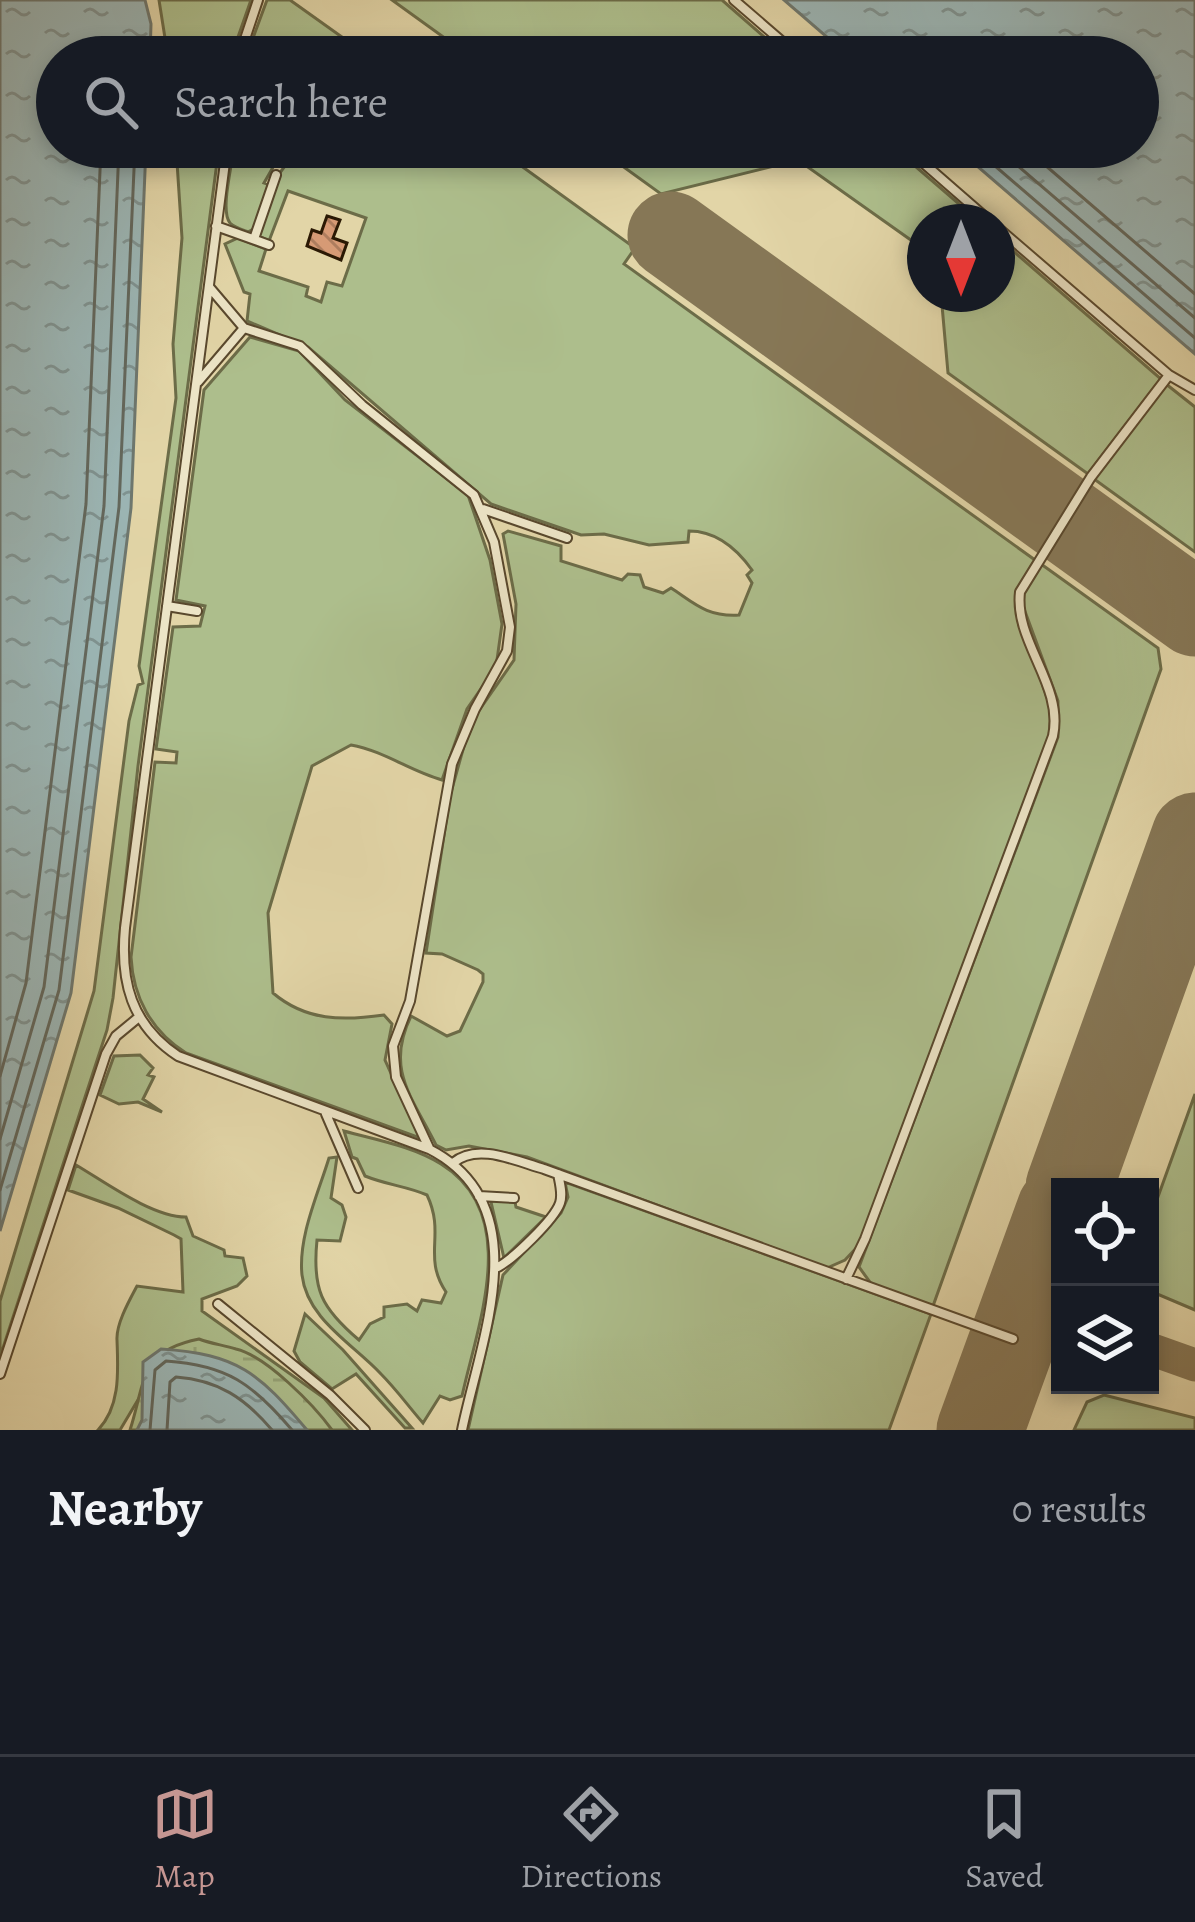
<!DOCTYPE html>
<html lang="en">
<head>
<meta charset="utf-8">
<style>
	body { margin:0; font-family:Alegreya,serif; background:#242831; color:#f1f3f6 }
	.controls { position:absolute; right:36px; bottom:36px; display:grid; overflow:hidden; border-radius:0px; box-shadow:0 6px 18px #0003 }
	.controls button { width:108px; height:108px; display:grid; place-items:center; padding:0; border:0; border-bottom:3px solid #363941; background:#171b24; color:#f1f3f6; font:60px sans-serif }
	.compass { position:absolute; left:907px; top:204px; width:108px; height:108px; border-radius:50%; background:#171b24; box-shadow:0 6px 18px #0003; rotate:180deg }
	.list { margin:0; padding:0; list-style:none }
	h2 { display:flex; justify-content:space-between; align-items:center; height:156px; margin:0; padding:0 48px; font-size:51px }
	h2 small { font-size:39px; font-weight:400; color:#9ea1a6 }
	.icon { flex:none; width:66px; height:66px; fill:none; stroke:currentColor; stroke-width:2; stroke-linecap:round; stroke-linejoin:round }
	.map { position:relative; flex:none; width:1195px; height:1430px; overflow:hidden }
	.search { position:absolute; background:#171b24; box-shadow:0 6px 18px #0003; left:36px; right:36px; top:36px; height:132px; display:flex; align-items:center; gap:30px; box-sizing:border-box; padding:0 42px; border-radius:66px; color:#9ea1a6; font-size:45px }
	.sheet { height:324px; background:#171b24 }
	nav { display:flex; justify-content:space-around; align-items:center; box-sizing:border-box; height:168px; border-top:3px solid #363941; background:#171b24; font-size:33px; color:#9ea1a6 }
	nav a { display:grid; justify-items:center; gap:6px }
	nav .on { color:#c59692 }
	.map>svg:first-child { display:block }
	.grass { fill:#adbe8c; stroke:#6c6c48; stroke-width:3 }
	.wetland { fill:url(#wetland-marsh); stroke:#6c6c48; stroke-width:3 }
	.water { fill:url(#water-ripples); stroke:#6e776e; stroke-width:3 }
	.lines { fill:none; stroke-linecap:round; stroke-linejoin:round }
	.shore { stroke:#63675c; stroke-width:3 }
	.taxiway { stroke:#867756; stroke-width:33 }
	.runway { stroke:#867756; stroke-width:87 }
	.building { fill:url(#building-back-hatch); stroke:#2b1904; stroke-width:3 }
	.lane-casing { stroke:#59482d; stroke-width:12 }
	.lane { stroke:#ece4c6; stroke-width:8 }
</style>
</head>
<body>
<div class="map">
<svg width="1195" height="1430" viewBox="0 0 1195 1430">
	<defs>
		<pattern id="wetland-marsh" width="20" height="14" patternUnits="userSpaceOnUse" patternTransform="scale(3)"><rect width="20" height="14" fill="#adbe8c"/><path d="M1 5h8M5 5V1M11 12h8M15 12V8" fill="none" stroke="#95a377"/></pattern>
		<pattern id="water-ripples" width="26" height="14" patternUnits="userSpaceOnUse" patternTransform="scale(3)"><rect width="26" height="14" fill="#9bb5b4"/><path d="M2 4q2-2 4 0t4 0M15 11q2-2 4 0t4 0" fill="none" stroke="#7f9290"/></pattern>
		<pattern id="building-back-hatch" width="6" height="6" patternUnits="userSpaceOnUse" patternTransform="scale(3)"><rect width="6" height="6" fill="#d69a75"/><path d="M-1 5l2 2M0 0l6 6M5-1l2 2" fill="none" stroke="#ae7d5e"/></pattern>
	</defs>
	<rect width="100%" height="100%" fill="#e2d5a7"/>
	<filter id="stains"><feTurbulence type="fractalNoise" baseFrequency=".00167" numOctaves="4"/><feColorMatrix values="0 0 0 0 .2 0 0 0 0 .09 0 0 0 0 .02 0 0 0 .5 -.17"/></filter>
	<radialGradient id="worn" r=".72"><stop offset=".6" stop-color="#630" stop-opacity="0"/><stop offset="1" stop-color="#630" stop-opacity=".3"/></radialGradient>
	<path class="grass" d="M159 0H251L231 57H168Z
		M267 0H290L370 57H246Z
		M392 0H722L787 57H471Z
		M176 147H219L138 766 113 998 107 1030 0 1357V1301L94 991 129 721 138 685 143 683 139 666 176 398 173 344 182 238Z
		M234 147H495L635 248 624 264 1035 560 1017 590V608L1051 710 1049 739 859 1245 845 1260 827 1268 527 1157 469 1146 446 1150 436 1145C412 1097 385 1069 411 1016L447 1036 460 1031 483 982V974L478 970 442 954 426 953 450 796 464 746 478 712 514 660 516 604 503 534 508 531 561 546V561L622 580 628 574 640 575 644 587 663 593 671 588C693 602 706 617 739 615L752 583 747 575 752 570C737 549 716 531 689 531L688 542 649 545 604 534 581 535 491 504 308 347 247 321 250 294 244 292 225 244 238 238 266 249 259 271 308 287 306 296 321 302 327 282 342 286 366 218 288 191 269 241 259 236 279 174 288 162 280 155 264 183 270 185 255 228 248 232C243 230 234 227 230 223 220 211 232 166 234 147Z
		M596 147H893L980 222H925V250L798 160 661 194Z
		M997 237 1161 379 1088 474 948 373 941 294H997Z
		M250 337 299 351 345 400 468 495 490 560 502 624 496 667 467 709 442 780C410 771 384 751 351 745L312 766 268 913 273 993C306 1021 343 1021 384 1015L392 1024 385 1060 420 1138 186 1053C151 1031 133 997 131 957L155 762 176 763 177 752 156 749 173 627 200 626 205 606 176 600 204 390Z
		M1166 384 1195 407V552L1094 479Z
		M1041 564 1158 648 1161 669 933 1306 872 1285 859 1267 1058 737V701L1023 606 1024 591Z
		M140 1055 153 1068 148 1075 154 1077 143 1099 162 1112 138 1102 119 1104 100 1095 114 1056Z
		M1195 1094V1310L1150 1291V1219Z
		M344 1131C376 1140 412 1146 441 1164 522 1214 478 1323 462 1396L450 1400 440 1396 423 1423C409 1407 396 1389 381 1374 353 1344 307 1319 302 1275 298 1237 318 1194 329 1158L337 1157 331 1198 342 1205 346 1217 340 1241 317 1240C312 1289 321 1308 359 1340L370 1324 384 1317V1307L407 1304 417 1311 422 1300 441 1303 446 1292C422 1256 446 1235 427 1195 406 1186 387 1185 365 1176L357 1159 352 1157Z
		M76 1165C105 1182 152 1217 186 1217L193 1236 224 1250 225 1256 243 1258 247 1276 237 1286 202 1299V1311L324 1398 352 1430H319L163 1358 120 1430H98C121 1406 118 1370 117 1340 116 1324 129 1301 137 1286L183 1292 181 1239 174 1235 118 1208 68 1190Z
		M565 1182 931 1314 889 1430H468L503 1275 561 1213 568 1197Z
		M497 1199 515 1202 516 1207 546 1217 504 1258 491 1202Z
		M305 1314 343 1350 412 1428H405L356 1374 332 1389 300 1362 294 1351Z
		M1104 1395 1195 1418V1430H1074L1087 1402Z"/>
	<path class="wetland" d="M199 1339C212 1344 224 1345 236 1349 266 1356 314 1405 332 1430H130C146 1380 139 1351 199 1339Z"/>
	<path class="water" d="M0 0H145L151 24 150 57H57V147H146L131 508 71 993 0 1231Z
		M784 0H1195V354L955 147H1138V57H850Z
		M161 1349C238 1354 259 1373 307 1430H137L142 1420 143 1362Z"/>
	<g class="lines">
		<path class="shore" d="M973 147 1195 338
			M996 147 1195 318
			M1024 147 1195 294
			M0 1076 26 983 86 504 101 147
			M0 1139 44 987 104 506 119 147
			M0 1190 59 990 119 507 135 147
			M150 1430 155 1370 166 1361C227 1365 253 1384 292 1430
			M167 1430 170 1382 176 1377C218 1380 245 1398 272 1430"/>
		<path class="taxiway" d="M1101 546 1195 617
			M1169 904 1195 844
			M1094 1116C1125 1059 1127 969 1195 943
			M1072 1187 1090 1130
			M1060 1220 1053 1247 1060 1285
			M1150 1349 1195 1365
			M988 1409 1021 1354 1060 1333"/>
		<path class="runway" d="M671 235 1195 613
			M1069 1187 1195 836
			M980 1430 1060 1210"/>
	</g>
	<path class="building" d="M327 216 340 220 333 238 347 243 341 260 307 246 312 230 321 233Z"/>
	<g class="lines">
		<g class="lane-casing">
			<path id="lane" d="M734 0 800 57
				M239 57 258 0
				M227 147 125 928C120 981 131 1025 178 1056L429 1149C539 1205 481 1338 462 1430
				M905 147 991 222
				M216 226 269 245
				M997 227 1169 375 1195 390
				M254 239 276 175
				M210 288 244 328 300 346 362 405 474 495 494 542 510 627 507 651 475 709 452 764 410 1001 393 1046 396 1077 429 1148
				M198 382 244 328
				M483 509 567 538
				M167 606 197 611
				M326 1114 358 1188
				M453 1163C477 1142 516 1161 544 1169L1013 1339
				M479 1196 514 1198
				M498 1267C513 1259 554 1220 560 1203 563 1194 560 1184 558 1174
				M846 1279 865 1239 1053 736C1064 685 1014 642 1020 592L1091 477 1169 375
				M218 1304 330 1395 365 1430
				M0 1374 106 1054 116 1036 139 1017"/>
		</g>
		<use href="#lane" class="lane"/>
	</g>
	<rect width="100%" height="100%" filter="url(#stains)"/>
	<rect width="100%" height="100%" fill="url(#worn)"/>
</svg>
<div class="controls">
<button><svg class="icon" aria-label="locate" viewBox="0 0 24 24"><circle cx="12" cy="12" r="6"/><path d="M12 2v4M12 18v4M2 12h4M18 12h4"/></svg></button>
<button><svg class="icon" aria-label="layers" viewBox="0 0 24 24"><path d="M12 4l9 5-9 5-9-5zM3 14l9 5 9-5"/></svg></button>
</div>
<svg class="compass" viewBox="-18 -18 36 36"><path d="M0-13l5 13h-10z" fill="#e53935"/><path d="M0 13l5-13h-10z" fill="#9ea1a6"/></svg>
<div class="search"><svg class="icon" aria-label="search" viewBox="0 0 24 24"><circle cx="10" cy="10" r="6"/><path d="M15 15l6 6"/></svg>Search here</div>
</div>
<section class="sheet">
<h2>Nearby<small>0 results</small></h2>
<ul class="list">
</ul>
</section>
<nav>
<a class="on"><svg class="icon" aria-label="map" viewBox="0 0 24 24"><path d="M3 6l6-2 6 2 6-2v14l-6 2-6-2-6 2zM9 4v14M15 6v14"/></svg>Map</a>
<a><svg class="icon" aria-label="directions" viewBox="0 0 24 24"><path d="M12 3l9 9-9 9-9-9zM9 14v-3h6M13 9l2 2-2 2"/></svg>Directions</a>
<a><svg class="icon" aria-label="saved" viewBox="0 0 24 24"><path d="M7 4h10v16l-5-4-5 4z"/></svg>Saved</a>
</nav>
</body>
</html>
